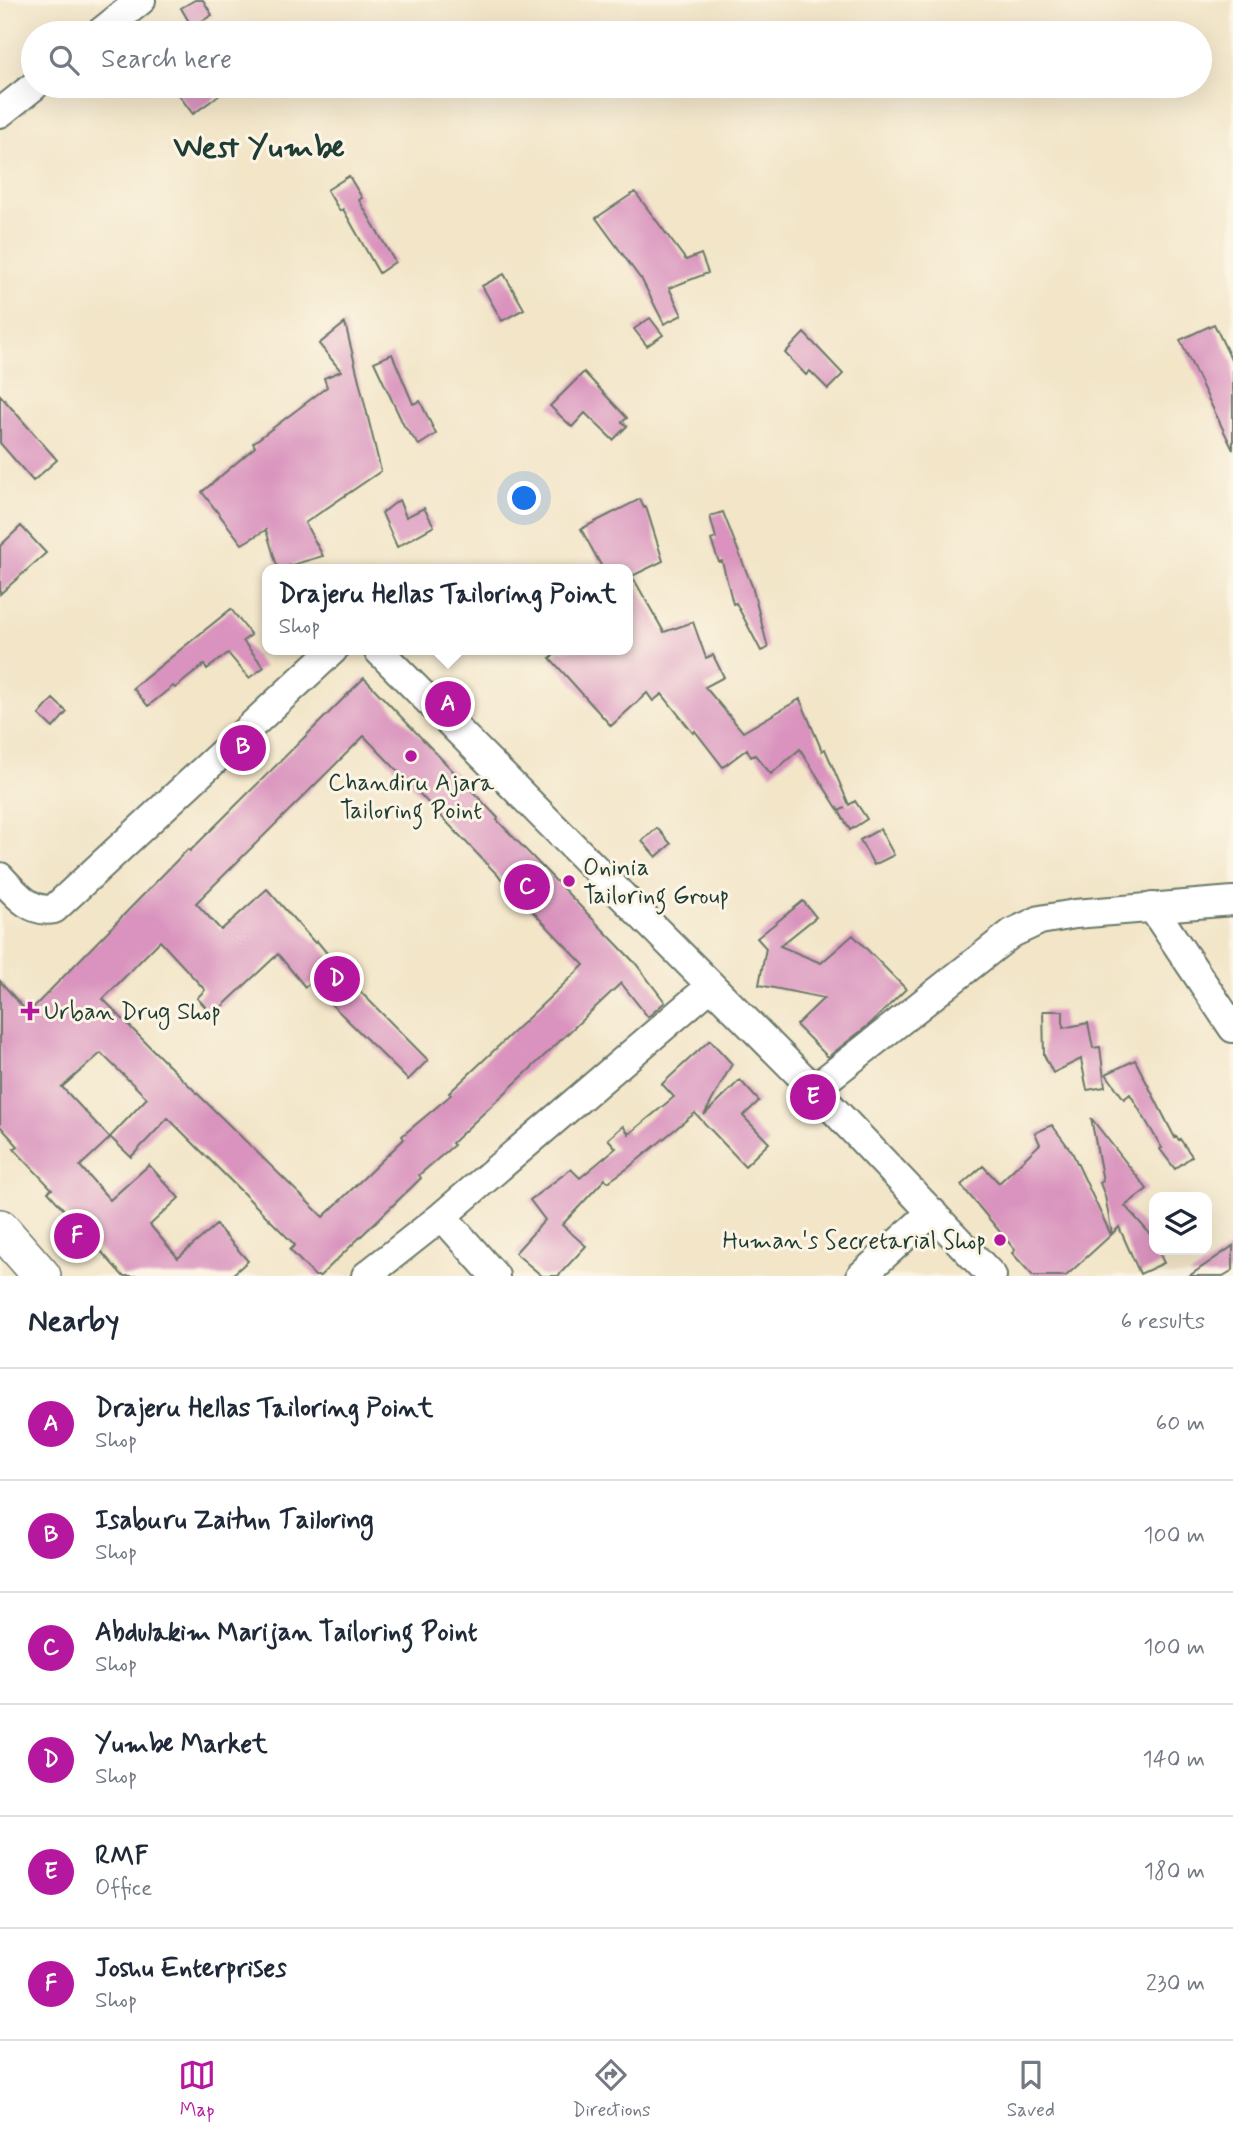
<!DOCTYPE html>
<html lang="en">
<head>
<meta charset="utf-8">
<style>
	body { margin:0; font-family:Mynerve,sans-serif; background:#f2f2f3; color:#1f2937 }
	.controls { position:absolute; right:21px; bottom:21px; display:grid; overflow:hidden; border-radius:14px; box-shadow:0 7px 28px #0002 }
	.controls button { width:63px; height:63px; display:grid; place-items:center; padding:0; border:0; border-bottom:2px solid #e0e1e3; background:#fff; color:#1f2937; font:35px sans-serif }
	.you { position:absolute; left:525px; top:499px; width:24px; height:24px; margin:-18px; border:5px solid #fff; border-radius:50%; background:#1a73e8; box-shadow:0 0 0 10px #1a73e833 }
	.badge { display:grid; place-items:center; width:46px; height:46px; border-radius:50%; background:#b5179e; color:#fff; font-size:23px; font-weight:700 }
	.pin { position:absolute; translate:-50% -50%; border:4px solid #fff; box-shadow:0 2px 7px #0006 }
	.popup { position:absolute; left:262px; top:564px; width:371px; height:91px; box-sizing:border-box; display:grid; place-content:center; border-radius:14px; background:#fff; filter:drop-shadow(0 2px 5px #0005); font-size:23px; white-space:nowrap; color:#747a83 }
	.popup b { font-size:26px; color:#1f2937 }
	.popup::after { content:''; position:absolute; left:50%; top:100%; margin-left:-14px; border:14px solid transparent; border-top-color:#fff }
	.list { margin:0; padding:0; list-style:none }
	h2 { display:flex; justify-content:space-between; align-items:center; height:91px; margin:0; padding:0 28px; font-size:30px }
	h2 small { font-size:23px; font-weight:400; color:#747a83 }
	.list li { display:grid; grid-template-columns:46px 1fr auto; gap:21px; align-items:center; box-sizing:border-box; height:112px; padding:0 28px; border-top:2px solid #e0e1e3 }
	.list b { display:block; font-size:26px; white-space:nowrap }
	.list p { margin:0; font-size:23px; white-space:nowrap; color:#747a83 }
	.list em { font-size:23px; font-style:normal; color:#747a83 }
	.icon { flex:none; width:38px; height:38px; fill:none; stroke:currentColor; stroke-width:2; stroke-linecap:round; stroke-linejoin:round }
	.map { position:relative; flex:none; width:1233px; height:1276px; overflow:hidden }
	.search { position:absolute; background:#fff; box-shadow:0 7px 28px #0002; left:21px; right:21px; top:21px; height:77px; display:flex; align-items:center; gap:18px; box-sizing:border-box; padding:0 24px; border-radius:38px; color:#747a83; font-size:26px }
	.sheet { height:763px; background:#fff }
	nav { display:flex; justify-content:space-around; align-items:center; box-sizing:border-box; height:98px; border-top:2px solid #e0e1e3; background:#fff; font-size:19px; color:#747a83 }
	nav a { display:grid; justify-items:center; gap:4px }
	nav .on { color:#b5179e }
	.map>svg:first-child { display:block }
	.building { fill:#d993be; fill-rule:evenodd }
	.lines { fill:none; stroke-linecap:round; stroke-linejoin:round }
	.minor-casing { stroke:#697868; stroke-width:32 }
	.major-casing { stroke:#697868; stroke-width:40 }
	.minor { stroke:#fff; stroke-width:28 }
	.major { stroke:#fff; stroke-width:37 }
	.poi-dot { fill:#b5179e; stroke:#fcf5e5; stroke-width:2.5 }
	.labels { text-anchor:middle; stroke-width:6; stroke-linejoin:round; paint-order:stroke }
	.poi-label { font-size:24px; fill:#1f3d34; stroke:#fcf5e5; text-anchor:start }
	.district-label { font-size:32px; font-weight:bold; fill:#1f3d34; stroke:#fcf5e5 }
</style>
</head>
<body>
<div class="map">
<svg width="1233" height="1276" viewBox="0 0 1233 1276">
	<rect width="100%" height="100%" fill="#fcf5e5"/>
	<filter id="ink" filterUnits="userSpaceOnUse"><feTurbulence type="fractalNoise" baseFrequency=".0143" numOctaves="2"/><feDisplacementMap in="SourceGraphic" scale="14" xChannelSelector="R" yChannelSelector="G"/><feConvolveMatrix kernelMatrix="1 2 1 2 8 2 1 2 1" color-interpolation-filters="sRGB"/></filter>
	<filter id="wash" filterUnits="userSpaceOnUse"><feTurbulence type="fractalNoise" baseFrequency=".00686" numOctaves="4" result="noise"/><feDisplacementMap in="SourceGraphic" scale="28" xChannelSelector="R" yChannelSelector="G"/><feGaussianBlur stdDeviation="1.57" result="paint"/><feColorMatrix in="noise" values="0 0 0 0 0 0 0 0 0 0 0 0 0 0 0 0 0 1.4 0 .05"/><feComposite in="paint" operator="in"/></filter>
	<g filter="url(#wash)">
		<rect width="100%" height="100%" fill="#f2e5c8"/>
		<g id="blocks">
			<path class="building" d="M195 0H203L212 15 192 27 181 8Z
				M172 86H232L193 114Z
				M349 176 362 198 359 200 395 262 379 273 343 209 340 211 327 190Z
				M635 192 686 260 701 254 708 273 669 288 682 315 664 324 641 278H640L596 218Z
				M504 274 524 309 502 321 482 286Z
				M650 318 663 335 647 346 634 329Z
				M345 323 381 471 305 523 323 556 278 569 266 530 242 544 202 492 255 447 253 443 327 387 324 378 341 371 319 344Z
				M1214 324 1233 363V450L1180 340Z
				M804 333 843 374 828 389 810 371 806 375 785 353Z
				M392 354 413 404 420 401 436 434 419 445 404 426 374 362Z
				M584 372 627 418 622 422 627 426 613 440 585 413 572 427 550 406Z
				M0 395 57 460 33 481 0 443Z
				M640 499 644 508 646 507 663 561 632 576 664 632 693 622 706 658 713 655 724 677 705 687 743 732 800 699 822 751 825 749 849 805 855 801 867 819 850 830 839 811 845 808 839 811 800 749 771 774 755 755 751 757 747 749 723 767 695 731 693 733 662 694 653 701 647 693 611 726 550 658 561 650H628V569H603L581 529Z
				M399 500 406 517 424 508 434 526 397 547 382 513Z
				M723 512 752 586 768 648 761 651 736 603 733 604 722 561 719 562 711 540 716 538 710 516Z
				M21 526 46 553 0 594V546Z
				M231 609 251 635 243 641 264 667 249 678 228 653 207 669 204 665 175 688 173 686 148 706 133 688Z
				M364 678 498 818 497 820 636 964 665 1002 648 1017 621 983 452 1143 454 1145 419 1175 421 1178 320 1276H315L290 1250 295 1245 168 1118 131 1157 110 1137 147 1098 101 1053 62 1087 110 1138 80 1166 110 1200 149 1165 179 1198 150 1225 178 1258 216 1225 248 1261 231 1276H123L48 1192 52 1189 14 1149 18 1146 0 1126V981L28 1013 188 849 190 851ZM364 736 584 965 449 1093 451 1095 402 1136 404 1139 323 1217 152 1049 103 999 160 941 205 990 197 998 213 1015 278 954 305 987 310 983 408 1080 428 1060 333 964 335 963 317 941 315 943 267 889 221 930 196 903Z
				M53 699 67 712 53 728 39 715Z
				M657 828 671 844 656 857 642 841Z
				M880 829 894 855 874 865 860 840Z
				M803 901 816 917 780 946 821 963 853 935 906 989 870 1024 828 1057 796 1025 824 998 759 985 766 948 757 938Z
				M1043 1011H1063V1028L1088 1023 1093 1048 1100 1047 1105 1087 1087 1090 1081 1059 1053 1073 1044 1055Z
				M710 1040 732 1064 704 1115 740 1080 759 1101 743 1116 769 1143 745 1166 695 1113 628 1168 608 1182 605 1179 562 1225 586 1246 558 1276H542L515 1253 545 1220 530 1200 571 1169 580 1178 616 1148 608 1139 623 1126 629 1134 674 1097 662 1084Z
				M1135 1060 1175 1138 1176 1137 1179 1140 1180 1139 1192 1156 1175 1169 1160 1149 1162 1148 1130 1094 1124 1099 1106 1074Z
				M1091 1118 1147 1189 1125 1206 1152 1236 1154 1250H1158L1164 1263 1140 1274 1119 1227 1112 1234 1105 1196 1100 1183 1103 1181Z
				M1052 1125 1072 1152 1111 1235 1066 1276H1033L1012 1253 1015 1250 961 1185 983 1166 999 1183 1040 1144 1035 1133Z
				M1233 1246V1270L1223 1276H1189Z"/>
		</g>
	</g>
	<g filter="url(#ink)">
		<use href="#blocks" fill-opacity="0" stroke="#697868" stroke-width="2"/>
		<g class="lines">
			<g class="minor-casing">
				<path id="minor" d="M100 33 141 0
					M0 113 34 86
					M378 650 814 1089 992 1276
					M0 877C15 893 31 914 54 909L333 650
					M1152 907 1233 1028
					M814 1089 1012 933 1040 920 1075 914 1233 901
					M442 1216 495 1276
					M366 1276 442 1216 711 986
					M861 1276 932 1212"/>
			</g>
			<g class="major-casing">
				<path id="major" d="M0 1228 42 1276"/>
			</g>
			<use href="#minor" class="minor"/>
			<use href="#major" class="major"/>
		</g>
	</g>
	<g class="poi-dot">
		<circle cx="411" cy="756" r="7"/>
		<circle cx="569" cy="881" r="7"/>
		<path d="M26.5 1000.5h7v7h7v7h-7v7h-7v-7h-7v-7h7z"/>
		<circle cx="1000" cy="1240" r="7"/>
	</g>
	<g class="labels">
		<g class="poi-label">
			<text x="411" y="790" text-anchor="middle">Chandiru Ajara<tspan x="411" dy="28">Tailoring Point</tspan></text>
			<text x="583" y="875">Oninia<tspan x="583" dy="28">Tailoring Group</tspan></text>
			<text x="44" y="1019">Urban Drug Shop</text>
			<text x="986" y="1248" text-anchor="end">Human's Secretarial Shop</text>
		</g>
		<g class="district-label">
			<text x="259" y="157">West Yumbe</text>
		</g>
	</g>
</svg>
<div class="controls">
<button><svg class="icon" aria-label="layers" viewBox="0 0 24 24"><path d="M12 4l9 5-9 5-9-5zM3 14l9 5 9-5"/></svg></button>
</div>
<div class="you"></div>
<div class="pin badge" style="left:448px;top:704px">A</div>
<div class="popup"><b>Drajeru Hellas Tailoring Point</b>Shop</div>
<div class="pin badge" style="left:243px;top:748px">B</div>
<div class="pin badge" style="left:527px;top:887px">C</div>
<div class="pin badge" style="left:337px;top:979px">D</div>
<div class="pin badge" style="left:813px;top:1097px">E</div>
<div class="pin badge" style="left:77px;top:1236px">F</div>
<div class="search"><svg class="icon" aria-label="search" viewBox="0 0 24 24"><circle cx="10" cy="10" r="6"/><path d="M15 15l6 6"/></svg>Search here</div>
</div>
<section class="sheet">
<h2>Nearby<small>6 results</small></h2>
<ul class="list">
<li><span class="badge">A</span><div><b>Drajeru Hellas Tailoring Point</b><p>Shop</p></div><em>60 m</em></li>
<li><span class="badge">B</span><div><b>Isaburu Zaitun Tailoring</b><p>Shop</p></div><em>100 m</em></li>
<li><span class="badge">C</span><div><b>Abdulakim Marijan Tailoring Point</b><p>Shop</p></div><em>100 m</em></li>
<li><span class="badge">D</span><div><b>Yumbe Market</b><p>Shop</p></div><em>140 m</em></li>
<li><span class="badge">E</span><div><b>RMF</b><p>Office</p></div><em>180 m</em></li>
<li><span class="badge">F</span><div><b>Joshu Enterprises</b><p>Shop</p></div><em>230 m</em></li>
</ul>
</section>
<nav>
<a class="on"><svg class="icon" aria-label="map" viewBox="0 0 24 24"><path d="M3 6l6-2 6 2 6-2v14l-6 2-6-2-6 2zM9 4v14M15 6v14"/></svg>Map</a>
<a><svg class="icon" aria-label="directions" viewBox="0 0 24 24"><path d="M12 3l9 9-9 9-9-9zM9 14v-3h6M13 9l2 2-2 2"/></svg>Directions</a>
<a><svg class="icon" aria-label="saved" viewBox="0 0 24 24"><path d="M7 4h10v16l-5-4-5 4z"/></svg>Saved</a>
</nav>
</body>
</html>
